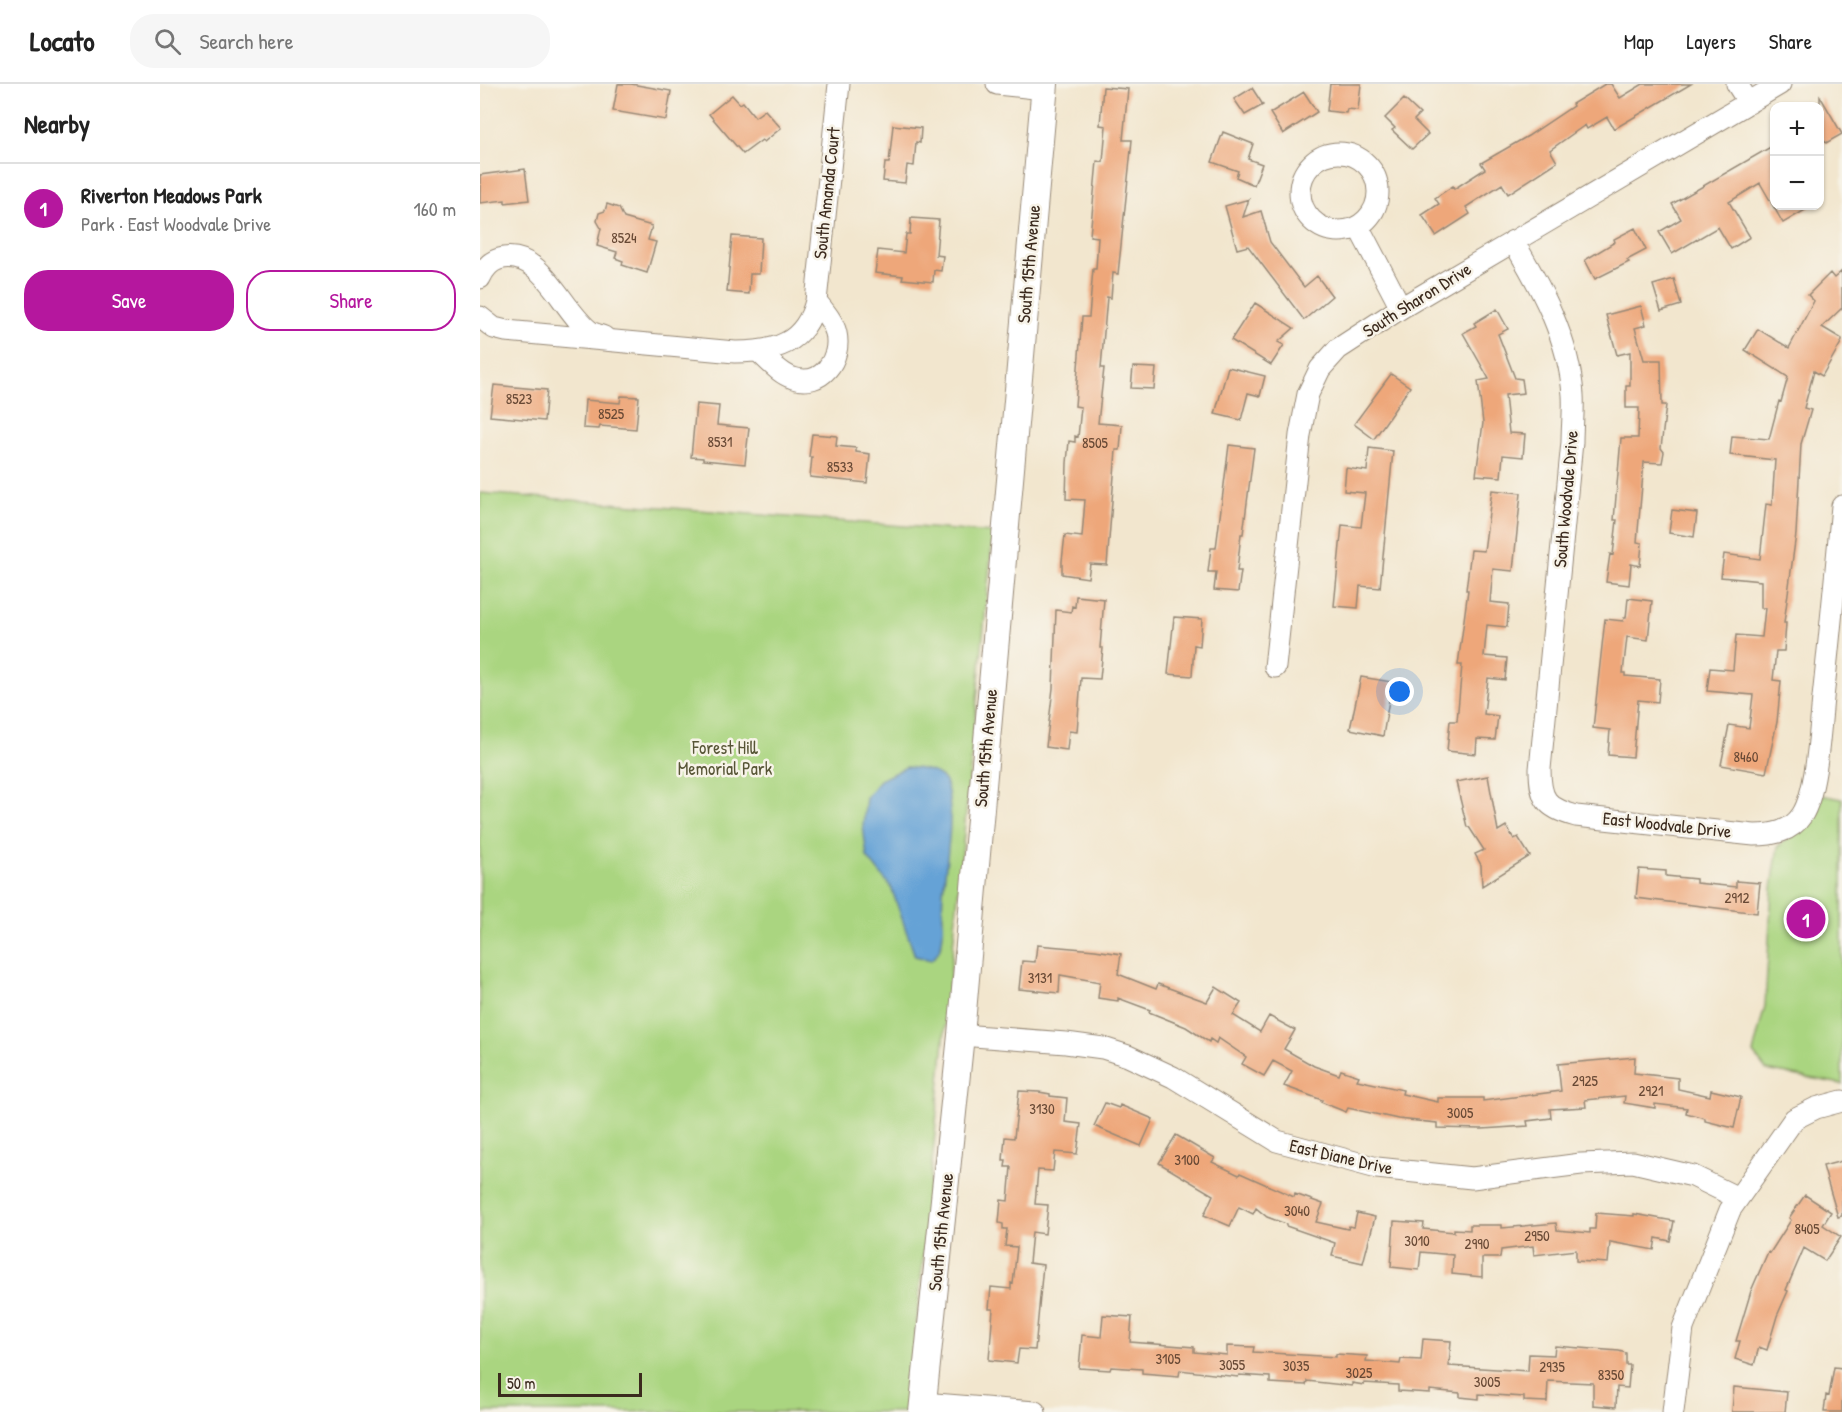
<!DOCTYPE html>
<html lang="en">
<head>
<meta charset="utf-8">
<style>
	body { margin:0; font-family:"Patrick Hand",sans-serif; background:#f6f6f6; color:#222 }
	.controls { position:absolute; right:18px; top:18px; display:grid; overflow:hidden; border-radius:12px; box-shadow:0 2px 4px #0004 }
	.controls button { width:54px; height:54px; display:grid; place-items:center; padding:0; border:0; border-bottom:2px solid #e0e0e0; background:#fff; color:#222; font:30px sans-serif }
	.scale { position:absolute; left:18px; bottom:15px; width:144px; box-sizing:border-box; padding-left:6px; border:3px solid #3b2a1e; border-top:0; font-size:16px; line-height:21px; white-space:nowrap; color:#3b2a1e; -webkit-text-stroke:4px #f7f3e8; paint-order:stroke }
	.you { position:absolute; left:920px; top:608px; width:21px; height:21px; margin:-15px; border:4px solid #fff; border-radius:50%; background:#1a73e8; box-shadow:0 0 0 9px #1a73e833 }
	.badge { display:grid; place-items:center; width:39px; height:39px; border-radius:50%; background:#b5179e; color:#fff; font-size:20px; font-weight:700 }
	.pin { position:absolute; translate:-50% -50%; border:3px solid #fff; box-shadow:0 2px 6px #0006 }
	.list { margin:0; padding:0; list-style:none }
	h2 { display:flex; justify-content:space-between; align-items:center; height:78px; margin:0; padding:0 24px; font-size:26px }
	h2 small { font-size:20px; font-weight:400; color:#767676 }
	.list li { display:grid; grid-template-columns:39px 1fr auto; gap:18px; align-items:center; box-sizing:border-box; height:90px; padding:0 24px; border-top:2px solid #e0e0e0 }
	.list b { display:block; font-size:22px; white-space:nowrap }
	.list p { margin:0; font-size:20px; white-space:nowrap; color:#767676 }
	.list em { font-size:20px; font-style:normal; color:#767676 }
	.actions { display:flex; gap:12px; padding:18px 24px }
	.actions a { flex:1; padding:14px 0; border:2px solid #b5179e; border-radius:24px; text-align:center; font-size:21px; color:#b5179e }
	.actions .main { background:#b5179e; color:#fff }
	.icon { flex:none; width:33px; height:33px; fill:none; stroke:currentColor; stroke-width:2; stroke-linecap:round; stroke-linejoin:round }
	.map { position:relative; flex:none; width:1362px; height:1328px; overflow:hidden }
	header { display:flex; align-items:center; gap:36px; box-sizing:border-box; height:84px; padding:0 30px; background:#fff; border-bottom:2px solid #e0e0e0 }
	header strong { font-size:28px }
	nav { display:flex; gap:33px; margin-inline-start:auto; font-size:21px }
	.search { width:420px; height:54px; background:#f6f6f6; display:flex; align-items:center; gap:15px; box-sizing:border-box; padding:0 21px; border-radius:24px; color:#767676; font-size:22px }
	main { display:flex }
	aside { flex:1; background:#fff }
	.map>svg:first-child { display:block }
	.green { fill:#aad580; stroke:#72804f; stroke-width:1.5 }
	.water { fill:#65a2d6; stroke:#50667a; stroke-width:1.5 }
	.building { fill:#eea77a }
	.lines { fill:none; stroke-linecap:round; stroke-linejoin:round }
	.minor-casing { stroke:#968876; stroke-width:23 }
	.tertiary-casing { stroke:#968876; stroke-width:28 }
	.minor { stroke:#fff; stroke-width:21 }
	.tertiary { stroke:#fff; stroke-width:26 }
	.labels { text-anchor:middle; stroke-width:5; stroke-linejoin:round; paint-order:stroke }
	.number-label { font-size:15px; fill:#684935 }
	.street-label { font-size:18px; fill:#3b2a1e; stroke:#f7f3e8 }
	.park-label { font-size:18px; fill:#575536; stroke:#f7f3e8 }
</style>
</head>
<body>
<header>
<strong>Locato</strong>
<div class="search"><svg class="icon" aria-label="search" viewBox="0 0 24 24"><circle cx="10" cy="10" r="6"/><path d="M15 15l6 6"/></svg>Search here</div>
<nav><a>Map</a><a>Layers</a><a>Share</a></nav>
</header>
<main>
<aside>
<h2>Nearby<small></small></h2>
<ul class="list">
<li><span class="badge">1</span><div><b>Riverton Meadows Park</b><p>Park · East Woodvale Drive</p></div><em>160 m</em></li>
</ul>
<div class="actions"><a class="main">Save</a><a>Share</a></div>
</aside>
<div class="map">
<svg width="1362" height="1328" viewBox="0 0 1362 1328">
	<rect width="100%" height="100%" fill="#f7f3e8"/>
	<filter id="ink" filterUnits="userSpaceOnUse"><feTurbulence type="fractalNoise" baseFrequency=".0167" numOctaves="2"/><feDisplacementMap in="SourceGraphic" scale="12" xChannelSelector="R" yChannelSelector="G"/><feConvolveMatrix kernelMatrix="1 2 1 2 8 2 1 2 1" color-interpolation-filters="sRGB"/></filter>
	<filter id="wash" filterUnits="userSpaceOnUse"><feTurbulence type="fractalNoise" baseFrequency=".008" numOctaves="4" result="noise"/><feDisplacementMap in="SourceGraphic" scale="24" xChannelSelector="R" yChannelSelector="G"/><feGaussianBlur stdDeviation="1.35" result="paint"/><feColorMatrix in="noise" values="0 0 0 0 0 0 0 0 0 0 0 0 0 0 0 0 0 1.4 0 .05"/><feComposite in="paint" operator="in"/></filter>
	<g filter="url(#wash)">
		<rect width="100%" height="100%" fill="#f2e6ce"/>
		<path class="green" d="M0 409 513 449 428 1328H0Z
			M1341 711 1362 715V1000L1286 986 1273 969 1285 922 1292 804 1298 762C1316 751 1338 732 1341 711Z"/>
		<path class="water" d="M426 683C440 685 460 685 466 700 476 730 465 780 463 810 461 825 465 842 462 857 461 865 457 871 451 876L435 872 411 803 387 773 383 742 386 713 400 696Z"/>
		<g id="blocks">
			<path class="building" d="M138 0H151L191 7 186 36 133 27Z
				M850 0H881L878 26 867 25 866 29 847 27Z
				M1125 0H1131L1140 14 1163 0H1211L1134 45 1127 33 1107 45 1105 41 1070 66 1077 78 1028 110 1022 100 986 123 990 130 956 152 942 131 959 120 955 114 973 102 974 105 1005 85 1001 79 1048 52 1093 22 1092 20Z
				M623 3 648 5 643 56H652L638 190 633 189 631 214 627 213 621 284H624L618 339 642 341 640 366H636L627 481 610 480 608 494 582 490V477L585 451 602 453 605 416 586 415 587 379 589 357 595 358V352L598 353 601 323 595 322 602 233H609L613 185H616L618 153 610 152 617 77 623 78 626 42 620 41Z
				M772 4 783 21 765 31 754 15Z
				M824 8 837 28 803 50 790 29Z
				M252 11 260 20 263 18 275 33 285 26 301 44 284 58 282 56 263 70 229 30Z
				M1340 12 1362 50 1346 59 1340 51Z
				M924 15 940 30 934 36 948 50 932 65 912 46 915 44 905 34Z
				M413 41 441 44 440 59 436 58 434 82 427 81 425 99 403 97 405 79H409Z
				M743 48 773 60 768 75 782 80 774 101 756 93 758 87 732 78Z
				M1294 61V122H1332L1303 139 1280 99 1249 118 1270 153 1251 165 1238 143 1192 170 1179 148 1201 135 1192 120Z
				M45 85 49 116 25 119V116L0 119V91Z
				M769 115 763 133 781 127 790 158 824 203 837 192 852 212 824 236 768 162 757 165 745 122Z
				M127 120 139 124 144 134 172 142 168 156 176 158 167 189 142 181 143 177 135 174 137 168 117 162 121 144 117 137 119 129 125 127Z
				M431 134 459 136 456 171 463 172 461 187 454 186 453 198 422 195 423 192 395 189 398 166 424 169 426 150H430Z
				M1155 144 1166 166 1147 176 1149 178 1115 195 1105 176 1135 158 1134 155Z
				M252 152 281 154 279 190H270L269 210 247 208Z
				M1362 187V224L1342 243 1362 255V257L1342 292 1334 287 1324 324 1331 326 1321 360 1316 450 1304 539H1306L1304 567H1296L1293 596 1301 597 1297 638 1286 689 1241 681 1249 641 1269 644 1273 611 1227 607 1230 584 1253 586 1256 551 1282 553 1285 524H1281V497L1241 493 1244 470 1280 475 1286 420 1292 421 1295 376 1250 371 1252 352 1289 355 1299 317 1301 318 1308 293 1265 266 1278 245 1309 264 1334 217 1328 211 1350 189 1354 194Z
				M1194 195 1201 221 1181 227 1173 201Z
				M775 219 814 244 798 258 804 261 791 281 751 256Z
				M1161 222 1166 241 1155 244 1164 276H1181L1182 321H1186L1181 364 1184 368 1182 379 1164 378 1157 458 1162 459 1160 482 1151 480 1149 501 1126 498 1130 470 1133 471 1137 436H1134L1141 354H1158L1159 324H1146V302H1150V268L1137 271 1126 231Z
				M1017 225 1028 245 1018 250 1035 294 1042 295 1044 309 1025 311 1029 349 1045 350 1043 373 1023 371 1021 393 996 391 1003 339 998 297 1009 295 983 249 996 242 994 239Z
				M653 283 676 284 674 305 651 304Z
				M748 283 785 292 780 312 768 309 761 336 735 330Z
				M911 290 930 303 894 355 874 340Z
				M14 301 67 306 64 337 10 332Z
				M141 312 159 313 156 345 120 342 119 345 103 344 105 316 140 319Z
				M216 320 239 322 237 341 269 344 265 380 223 376V374L211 373Z
				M332 350 357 352 356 362 376 364V368L390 370 387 399 330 393 332 373H329Z
				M749 361 774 364 763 450H761L757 487H761L758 508 734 506 736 488H728L731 464H736Z
				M889 364 913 367 900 504 880 502 878 524 854 522 862 441 881 443 885 409 864 407 866 384 887 387Z
				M1012 406 1041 409 1033 487 1013 485 1010 518 1029 520 1027 543 1007 541 1004 572 1027 574 1025 596 1008 594 1004 630 1018 632 1015 656 997 655 996 670 967 667 970 637H977L982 581H978L988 506H986L991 466 1004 467Z
				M1192 426 1217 429 1214 453 1189 449Z
				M596 512 624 515 620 564H623L620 595 601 594 597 648 589 647 587 666 566 663 573 604 576 526 591 528 592 522 595 523Z
				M1148 514 1172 517 1168 556 1147 553 1143 589H1145V592L1180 595 1178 618 1158 616 1153 673 1128 671 1130 646 1113 644 1125 535 1143 537 1144 534H1146Z
				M694 533 722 535 720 562 714 561 712 592 688 590Z
				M881 593 912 598 903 652 870 645Z
				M1008 692 1018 747 1026 742 1034 755 1038 753 1050 772 1002 802 1001 781 995 770 1004 766 989 743H987L976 698Z
				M1159 785 1186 787V792L1216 795V799L1256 803V797L1280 799 1277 829 1156 814Z
				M557 861 615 866 641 870 638 890 676 905 678 900 727 918 736 903 761 919 753 931 780 948 789 932 815 946 804 965 834 982 859 991 861 986 879 992 877 996 923 1006 922 1010 958 1018V1014H1003V1017L1081 1007 1078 980 1155 973 1154 989 1198 994V1005L1230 1012 1231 1006 1261 1013 1254 1044 1225 1037V1034L1206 1029 1207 1024 1175 1020V1024L1144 1019 1145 1012 1105 1016 1106 1023 1070 1025 1071 1034 1047 1037 1048 1042 1002 1045 957 1044V1039L918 1035 868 1024 866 1028 841 1018 842 1016 804 1002 812 987 793 977 784 992 762 980 766 973 738 954 736 959 730 955 729 958 706 943 669 928 670 926 638 914V917L618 914 620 898 580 891 579 909 539 905 542 877 555 878Z
				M539 1007 559 1008 570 1010V1012L587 1014 585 1038 601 1040 597 1070 575 1068 573 1087 558 1086 555 1120 568 1121 565 1150 552 1148 549 1179 563 1181 555 1266 539 1265 537 1279 509 1276 513 1225H509L511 1203 531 1205V1199L533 1200 537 1163 525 1162 527 1145H523V1140L519 1139 521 1116 528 1117 531 1083H525L526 1076H523L525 1053 534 1054Z
				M625 1019 639 1024 640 1021 673 1035 661 1062 614 1042Z
				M696 1051 735 1074 732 1078 759 1091 760 1089 814 1113 815 1110 843 1120 836 1138 868 1145 869 1142 874 1143 877 1129 895 1133 883 1179 852 1172 855 1159 806 1142V1140L787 1133 776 1124 773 1130 759 1123 750 1142 724 1131 733 1111 679 1079Z
				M1362 1077V1132L1358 1133 1343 1082Z
				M1325 1111 1351 1128 1343 1141 1361 1153 1345 1177 1324 1164 1306 1206 1308 1207 1297 1232 1287 1266 1279 1263 1274 1281 1255 1275 1260 1257H1256L1271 1207 1288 1168 1290 1169 1311 1136 1309 1134Z
				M1116 1129 1154 1132V1130L1194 1137 1190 1157 1176 1154 1174 1166 1130 1158 1128 1179 1096 1177V1166L1054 1171 1053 1162 1021 1166 1020 1174H1002V1193L972 1190 973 1171 941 1168 939 1186 911 1183 914 1137 944 1139 943 1145 974 1148V1145L990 1146V1141H1022V1144L1076 1139 1077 1146 1110 1149V1145H1115Z
				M623 1231 652 1233 650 1258 714 1263V1268L747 1271V1262L774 1263 773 1268 856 1273V1270L887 1272 886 1277 920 1280 921 1275 941 1276 943 1255 971 1257 969 1282 1048 1287 1049 1270 1074 1271 1075 1262 1139 1267 1146 1269V1281H1150L1148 1304 1137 1303 1136 1323 1113 1321V1299L1068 1297 1067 1318 1044 1317V1313L999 1310V1315L980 1313V1309L950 1306V1309L918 1307V1301L884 1299V1301L872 1299V1302L827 1297 826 1301 790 1299V1293L759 1291 758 1293 700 1286 699 1292 662 1289V1285L631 1283 630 1286 599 1284 602 1251 621 1253Z
				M1354 1283 1362 1284V1328H1344L1346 1311 1349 1312Z
				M1254 1303 1307 1308 1305 1328H1252Z"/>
		</g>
	</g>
	<g filter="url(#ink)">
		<use href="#blocks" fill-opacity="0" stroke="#968876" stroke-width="1.5"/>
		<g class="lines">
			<g class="minor-casing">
				<path id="minor" d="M517 0 564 5
					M1257 0 1269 19
					M820 108a39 39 0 1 1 78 0a39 39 0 1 1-78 0Z
					M878 142 921 224
					M1033 157C1062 205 1089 255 1093 311 1094 327 1092 342 1092 358L1060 685C1060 715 1066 724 1096 732L1274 751C1292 751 1311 748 1322 731 1337 708 1340 643 1343 614 1350 550 1356 486 1362 422
					M0 194C4 185 9 178 19 175 62 163 82 228 111 248 114 250 120 251 124 253
					M0 233 14 244 26 247 255 268C295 268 325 260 336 217L359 0
					M279 268C289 277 300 290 313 294 341 304 362 275 356 249 353 237 344 227 336 217
					M795 583 820 351 828 310 840 285 858 265 921 224 1300 0
					M481 951 586 959 623 964 648 972 693 993 797 1057 897 1084 992 1094 1101 1080 1153 1078 1213 1092 1258 1114
					M443 1319 555 1328
					M1193 1328 1203 1244 1250 1126 1314 1035 1336 1024 1362 1017"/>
			</g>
			<g class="tertiary-casing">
				<path id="tertiary" d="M442 1328 481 951 565 0"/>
			</g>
			<use href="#minor" class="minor"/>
			<use href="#tertiary" class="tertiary"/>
		</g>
	</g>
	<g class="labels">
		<g class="number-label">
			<text x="144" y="159">8524</text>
			<text x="39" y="320">8523</text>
			<text x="131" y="335">8525</text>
			<text x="240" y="363">8531</text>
			<text x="615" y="364">8505</text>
			<text x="360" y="388">8533</text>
			<text x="1266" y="678">8460</text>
			<text x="1257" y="819">2912</text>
			<text x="560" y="899">3131</text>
			<text x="1105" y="1002">2925</text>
			<text x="1171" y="1012">2921</text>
			<text x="562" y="1030">3130</text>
			<text x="980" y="1034">3005</text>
			<text x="707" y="1081">3100</text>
			<text x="817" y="1132">3040</text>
			<text x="1327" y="1150">8405</text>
			<text x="1057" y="1157">2950</text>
			<text x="937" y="1162">3010</text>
			<text x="997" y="1165">2990</text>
			<text x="688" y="1280">3105</text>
			<text x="752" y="1286">3055</text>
			<text x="816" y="1287">3035</text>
			<text x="1072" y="1288">2935</text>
			<text x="879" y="1294">3025</text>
			<text x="1131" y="1296">8350</text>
			<text x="1007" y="1303">3005</text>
		</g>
		<g class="street-label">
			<text transform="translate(347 109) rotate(-84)" y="6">South Amanda Court</text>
			<text transform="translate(549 180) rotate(-85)" y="6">South 15th Avenue</text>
			<text transform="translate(937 216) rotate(-32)" y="6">South Sharon Drive</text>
			<text transform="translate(1086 415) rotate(-85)" y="6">South Woodvale Drive</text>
			<text transform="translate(506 664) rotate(-85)" y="6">South 15th Avenue</text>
			<text transform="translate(1187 741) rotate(6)" y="6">East Woodvale Drive</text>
			<text transform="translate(861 1073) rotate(13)" y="6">East Diane Drive</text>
			<text transform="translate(461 1148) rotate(-84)" y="6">South 15th Avenue</text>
		</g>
		<g class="park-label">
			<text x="245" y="670">Forest Hill<tspan x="245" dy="21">Memorial Park</tspan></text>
		</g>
	</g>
</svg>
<div class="controls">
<button>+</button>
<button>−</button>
</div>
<div class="scale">50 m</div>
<div class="you"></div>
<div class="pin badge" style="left:1326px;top:835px">1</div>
</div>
</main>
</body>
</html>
